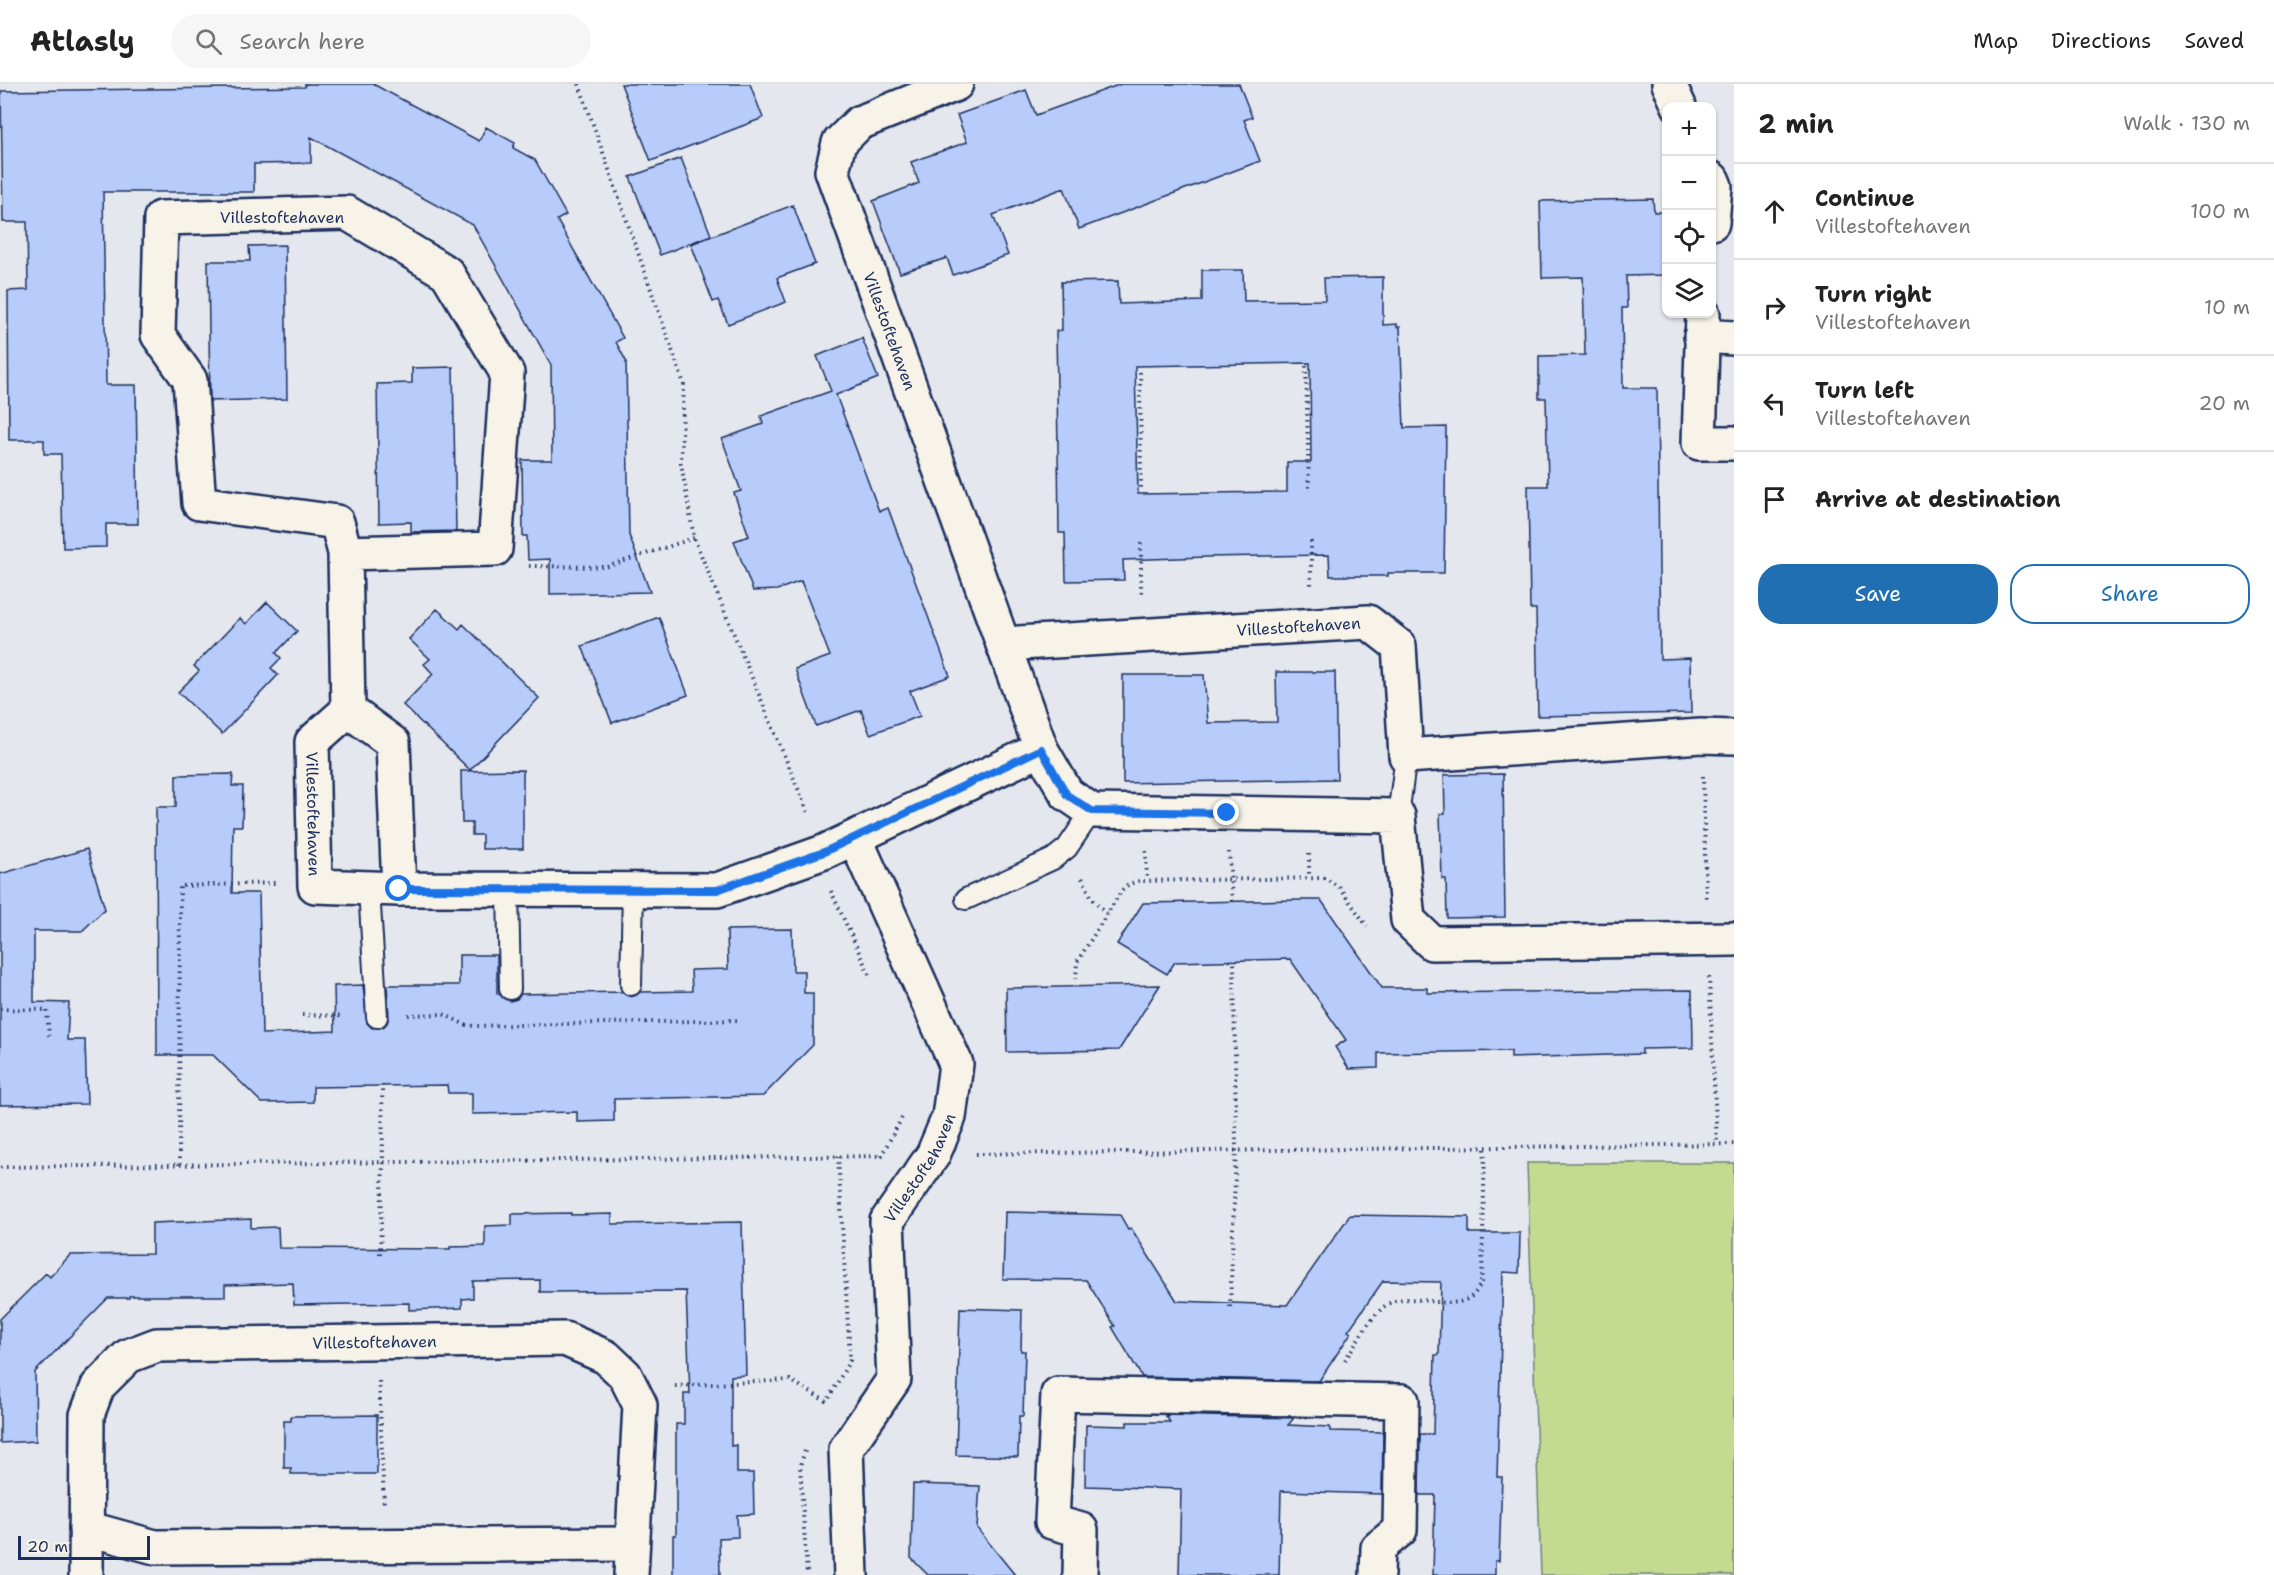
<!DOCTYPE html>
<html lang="en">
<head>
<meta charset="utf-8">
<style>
	body { margin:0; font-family:"Shantell Sans",sans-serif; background:#f6f6f6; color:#222 }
	.controls { position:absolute; right:18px; top:18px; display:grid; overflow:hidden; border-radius:12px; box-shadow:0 2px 4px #0004 }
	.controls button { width:54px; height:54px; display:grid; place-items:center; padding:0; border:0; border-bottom:2px solid #e0e0e0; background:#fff; color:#222; font:30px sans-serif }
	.scale { position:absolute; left:18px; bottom:15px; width:132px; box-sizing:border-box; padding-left:6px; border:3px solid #1b2f5e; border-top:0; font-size:16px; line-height:21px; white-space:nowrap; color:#1b2f5e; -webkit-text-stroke:4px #f7f3e8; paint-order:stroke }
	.stop { position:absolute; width:18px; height:18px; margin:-14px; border:4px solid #1a73e8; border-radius:50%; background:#fff }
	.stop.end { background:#1a73e8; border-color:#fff; box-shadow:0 2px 6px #0008 }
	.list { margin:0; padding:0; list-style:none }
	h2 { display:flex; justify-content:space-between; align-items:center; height:78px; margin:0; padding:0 24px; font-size:26px }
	h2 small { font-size:20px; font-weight:400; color:#767676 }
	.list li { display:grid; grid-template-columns:39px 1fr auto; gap:18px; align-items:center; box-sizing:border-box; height:96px; padding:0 24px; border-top:2px solid #e0e0e0 }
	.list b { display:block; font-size:22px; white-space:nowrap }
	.list p { margin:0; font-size:20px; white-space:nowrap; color:#767676 }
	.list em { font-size:20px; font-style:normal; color:#767676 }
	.actions { display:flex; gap:12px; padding:18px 24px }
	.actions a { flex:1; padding:14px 0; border:2px solid #1f6fb2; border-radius:24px; text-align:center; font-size:21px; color:#1f6fb2 }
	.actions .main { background:#1f6fb2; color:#fff }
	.icon { flex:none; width:33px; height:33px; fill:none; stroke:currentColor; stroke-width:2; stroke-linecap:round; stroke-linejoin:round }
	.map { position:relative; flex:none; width:1734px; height:1491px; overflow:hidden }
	header { display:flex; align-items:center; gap:36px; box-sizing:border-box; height:84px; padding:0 30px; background:#fff; border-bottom:2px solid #e0e0e0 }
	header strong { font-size:28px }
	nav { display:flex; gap:33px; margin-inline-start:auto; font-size:21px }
	.search { width:420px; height:54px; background:#f6f6f6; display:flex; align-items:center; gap:15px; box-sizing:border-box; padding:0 21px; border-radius:33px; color:#767676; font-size:22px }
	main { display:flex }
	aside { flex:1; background:#fff }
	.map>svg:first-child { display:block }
	.green { fill:#c3da90; stroke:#6f8477; stroke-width:1.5 }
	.building { fill:#b7ccfb; stroke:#1b2f5e; stroke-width:1.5; fill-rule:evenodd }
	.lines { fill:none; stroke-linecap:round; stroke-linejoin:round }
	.lane-casing { stroke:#1b2f5e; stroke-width:24 }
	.street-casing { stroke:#1b2f5e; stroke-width:38 }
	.path { stroke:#1b2f5e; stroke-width:4; stroke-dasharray:1.5 4.5; stroke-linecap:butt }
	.lane { stroke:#f7f3e8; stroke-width:20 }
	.street { stroke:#f7f3e8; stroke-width:33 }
	.route { stroke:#1a73e8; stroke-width:8 }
	.labels { text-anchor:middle; stroke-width:5; stroke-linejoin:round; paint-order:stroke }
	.street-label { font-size:16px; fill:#1b2f5e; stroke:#f7f3e8 }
</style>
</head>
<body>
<header>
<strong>Atlasly</strong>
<div class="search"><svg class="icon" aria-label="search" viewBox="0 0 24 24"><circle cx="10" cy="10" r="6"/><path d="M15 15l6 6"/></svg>Search here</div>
<nav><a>Map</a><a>Directions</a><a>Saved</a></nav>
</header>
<main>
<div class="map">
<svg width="1734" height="1491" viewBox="0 0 1734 1491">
	<rect width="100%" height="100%" fill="#e4e7ee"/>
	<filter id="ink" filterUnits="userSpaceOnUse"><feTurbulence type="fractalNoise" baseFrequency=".0167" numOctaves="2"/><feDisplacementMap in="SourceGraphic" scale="12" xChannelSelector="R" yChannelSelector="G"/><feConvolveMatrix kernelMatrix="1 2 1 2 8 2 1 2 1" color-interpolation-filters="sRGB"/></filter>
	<g filter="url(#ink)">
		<path class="green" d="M1527 1079H1734V1491H1541Z"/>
		<path class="building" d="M305 0H373L479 57 486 43 515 59 513 64 535 76 566 131 557 136 623 254 616 258 626 277 629 451 650 508 550 510V475L528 476 527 452H523L522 376H552L551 281 473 141 311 53V79L254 80V108H103L106 301H136L138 440H106V463L63 464 61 370H44V356H9L8 207 28 206 27 138H3L1 7 305 3Z
			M621 0H750L763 34 651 77Z
			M1121 0H1239L1252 33 1244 36 1260 77 1079 145 1064 104 993 131 1008 171 953 191 947 174 900 189 873 117 919 99 911 78 967 58 957 31 1026 6 1036 31Z
			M681 74 711 151 660 171 630 93Z
			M1653 115 1654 128H1666V191L1626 192 1627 224H1622L1623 304H1657L1660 575 1690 574 1691 629 1538 632 1536 525H1530L1528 402H1548L1546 314H1539V272L1585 271 1583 193 1542 194 1540 117Z
			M793 121 815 180 777 194 786 218 728 240 718 216 713 218 691 160Z
			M285 161 287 315 210 317 208 177H250L249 162Z
			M1202 186H1243L1244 217 1325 216 1324 194 1383 193V241L1397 240V243H1400L1404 344 1446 343 1444 489H1388V492H1330L1329 471 1206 473 1123 476 1124 496 1066 497 1065 449H1059L1058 365 1056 247 1062 246 1061 198 1118 197 1119 220 1202 217ZM1310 279 1311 378H1287V408L1138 410 1135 282Z
			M862 254 878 294 836 311 879 427 888 424 950 592 910 607 920 632 870 650 861 626 816 642 795 585 830 572 801 497 777 506 753 507 734 457 749 452 734 409 741 407 722 355 763 340 761 332 831 307 817 272Z
			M453 283 456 447 411 448V438L379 439 377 300 412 299V284Z
			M267 518 297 547 276 569 281 574 271 584 278 591 222 650 178 608 199 587 194 582 240 534 246 540Z
			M437 525 459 545 463 540 539 614 470 686 403 621 433 590 424 580 430 575 409 555Z
			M659 533 688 611 612 639 582 562Z
			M1276 588H1335L1337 695 1123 699V591H1204L1208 639 1277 638Z
			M523 686V765H482V751H472V739H462L461 687Z
			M233 690 232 702H243L242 742H233L232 809H259L262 950 335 947 334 902 363 901 367 939 372 944 383 943 387 939 389 933 387 901H459V871H497V909L510 917 517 915 521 910 622 908 631 913 640 908 692 907 691 886 728 885 727 846 792 845 793 887H804V909H813V961L763 1012 614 1015V1037L577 1038V1028L472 1030V1009H448L447 1001 313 1003V1018L262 1019 213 971H157L156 723H176V691Z
			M1503 690 1505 833 1447 834 1446 795H1442L1440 730H1445L1444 691Z
			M87 765 105 825 82 847H34V918L69 919 67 956H85L87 1020 0 1021V790Z
			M1299 816H1321L1382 904H1427V909L1692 906 1693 964 1642 965V970L1511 974V967L1378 969V984L1349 985 1335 963 1346 956 1290 875 1175 878 1167 890 1117 860 1143 819Z
			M1160 901 1119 966 1007 968 1006 904Z
			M1005 1128 1120 1131 1128 1145 1131 1144 1177 1217 1287 1221 1350 1131 1469 1133V1149H1520L1519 1189 1503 1188 1497 1393H1502L1499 1477H1495V1491H1433L1435 1411H1419L1420 1350H1433L1435 1271H1439L1441 1198 1383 1197 1348 1247 1351 1249 1319 1297 1142 1293 1112 1243 1115 1242 1086 1196 1003 1195Z
			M571 1129V1131L612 1130V1140L742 1138 746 1291 731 1292V1362L737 1361V1389H753L754 1430 737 1431 738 1453 719 1454 720 1491H673V1451H676V1340H684V1310H690L686 1207 540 1208V1196L473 1197V1214L462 1215V1224L409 1226V1219L294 1221 293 1199 225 1201V1212H129V1214H108L35 1288 36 1357 0 1359V1235L46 1189 50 1193 70 1171 152 1170V1139L251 1135V1144L278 1143 279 1164 450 1165V1163L485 1162V1142L512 1141V1130Z
			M960 1224 1022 1226 1021 1267H1025L1023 1332H1019L1018 1373 956 1371Z
			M377 1331V1390H291V1384H284V1337H291V1332Z
			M1165 1331 1294 1334 1288 1341 1330 1343V1347L1383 1348 1382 1410 1281 1407 1279 1491H1179L1181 1405 1085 1402 1086 1341 1127 1342V1338H1170Z
			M913 1400 980 1402 977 1444 1015 1491H928L911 1474Z"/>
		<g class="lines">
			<g class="lane-casing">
				<path id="lane" d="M1398 732 1406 672
					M369 806 377 933
					M508 806 510 905
					M966 815 1053 775 1067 764 1092 727
					M631 901 633 806"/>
			</g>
			<g class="street-casing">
				<g id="street">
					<path d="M1669 0 1679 22"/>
					<path d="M1712 95 1715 102 1712 139"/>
					<path d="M1703 230 1699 359H1734"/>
					<path d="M1701 252 1734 254"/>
					<path d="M345 469 495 465 507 289 447 189 347 129 161 134 158 251 190 296 199 419 337 438 345 469 348 626 393 659 399 805 717 806 824 768 1041 665 832 87 839 59 859 39 956 0"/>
					<path id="s1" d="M1003 560 1368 538 1399 562 1406 672 1701 652 1734 653"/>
					<path id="s2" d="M348 626 312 658 315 802 399 805"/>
					<path d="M1041 665 1067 710 1092 727 1398 732 1408 836 1432 859 1734 855"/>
					<path d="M86 1444 155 1463 632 1460"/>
					<path id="s3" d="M86 1491 87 1331 98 1302 128 1272 157 1261 565 1255 606 1273 625 1291 640 1321 631 1491"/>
					<path id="s4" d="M851 1491 846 1365 894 1295 887 1137 933 1071 949 1033 956 980 855 754"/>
					<path d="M1080 1491 1081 1446 1052 1438 1058 1310 1402 1317 1400 1446 1378 1464 1377 1491"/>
				</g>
			</g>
			<path class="path" d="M579 0 684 300 681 379 694 454 809 731
				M1306 282 1309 406
				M1140 288 1141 408
				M1311 457V502
				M1141 459V513
				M529 482 606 483 694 454
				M1703 692 1706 817
				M1146 767 1147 797
				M1229 768 1232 817
				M1309 770V794
				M1082 794 1092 814 1106 829
				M831 807 869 890
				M1709 893 1717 1060
				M1076 895 1077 878 1122 806 1129 800 1139 797 1325 794 1339 803 1367 842
				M0 925 47 926 49 952
				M302 931 344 932
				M408 931 443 930 466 941 474 942 741 936
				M976 1070 1734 1060
				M881 1072 904 1030
				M179 1081 180 802 276 799
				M0 1083 884 1072
				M380 1170 383 1078 382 1001
				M1230 1223 1236 1067 1234 876
				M1345 1276C1355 1261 1375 1224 1392 1218 1422 1206 1469 1239 1482 1195L1485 1063
				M379 1297 384 1421
				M675 1302 790 1296 827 1318
				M829 1314 850 1276 838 1072
				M805 1367 800 1382 807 1491"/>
			<use href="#lane" class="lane"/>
			<use href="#street" class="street"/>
		</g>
	</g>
	<g class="lines" filter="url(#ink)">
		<path class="route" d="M399 805 717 806 824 768 1041 665 1067 711 1092 727 1227 729"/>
	</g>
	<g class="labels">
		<g class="street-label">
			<text x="282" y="139">Villestoftehaven</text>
			<text transform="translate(890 247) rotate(70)" y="6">Villestoftehaven</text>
			<text dy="6" stroke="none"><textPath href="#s1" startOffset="296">Villestoftehaven</textPath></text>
			<text dy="6" stroke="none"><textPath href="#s2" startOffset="120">Villestoftehaven</textPath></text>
			<text dy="6" stroke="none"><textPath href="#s4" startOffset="432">Villestoftehaven</textPath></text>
			<text dy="6" stroke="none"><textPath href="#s3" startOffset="482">Villestoftehaven</textPath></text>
		</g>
	</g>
</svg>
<div class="controls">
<button>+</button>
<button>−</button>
<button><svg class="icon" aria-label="locate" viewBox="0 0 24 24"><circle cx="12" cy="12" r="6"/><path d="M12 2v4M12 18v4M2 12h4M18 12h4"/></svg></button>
<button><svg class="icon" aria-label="layers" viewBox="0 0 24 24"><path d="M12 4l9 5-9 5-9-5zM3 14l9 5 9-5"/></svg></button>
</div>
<div class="scale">20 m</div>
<div class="stop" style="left:399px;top:805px"></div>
<div class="stop end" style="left:1227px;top:729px"></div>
</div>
<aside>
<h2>2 min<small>Walk · 130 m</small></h2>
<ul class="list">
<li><svg class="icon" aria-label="ahead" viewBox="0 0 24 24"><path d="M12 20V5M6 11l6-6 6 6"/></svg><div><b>Continue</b><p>Villestoftehaven</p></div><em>100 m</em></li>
<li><svg class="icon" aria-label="right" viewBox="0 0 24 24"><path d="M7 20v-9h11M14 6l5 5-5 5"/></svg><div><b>Turn right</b><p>Villestoftehaven</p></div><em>10 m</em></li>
<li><svg class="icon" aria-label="left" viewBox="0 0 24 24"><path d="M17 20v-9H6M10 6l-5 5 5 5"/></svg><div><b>Turn left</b><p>Villestoftehaven</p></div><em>20 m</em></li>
<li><svg class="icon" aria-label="arrive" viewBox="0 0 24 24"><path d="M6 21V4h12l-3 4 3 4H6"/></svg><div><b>Arrive at destination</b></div></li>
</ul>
<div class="actions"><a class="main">Save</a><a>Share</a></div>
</aside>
</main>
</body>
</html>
